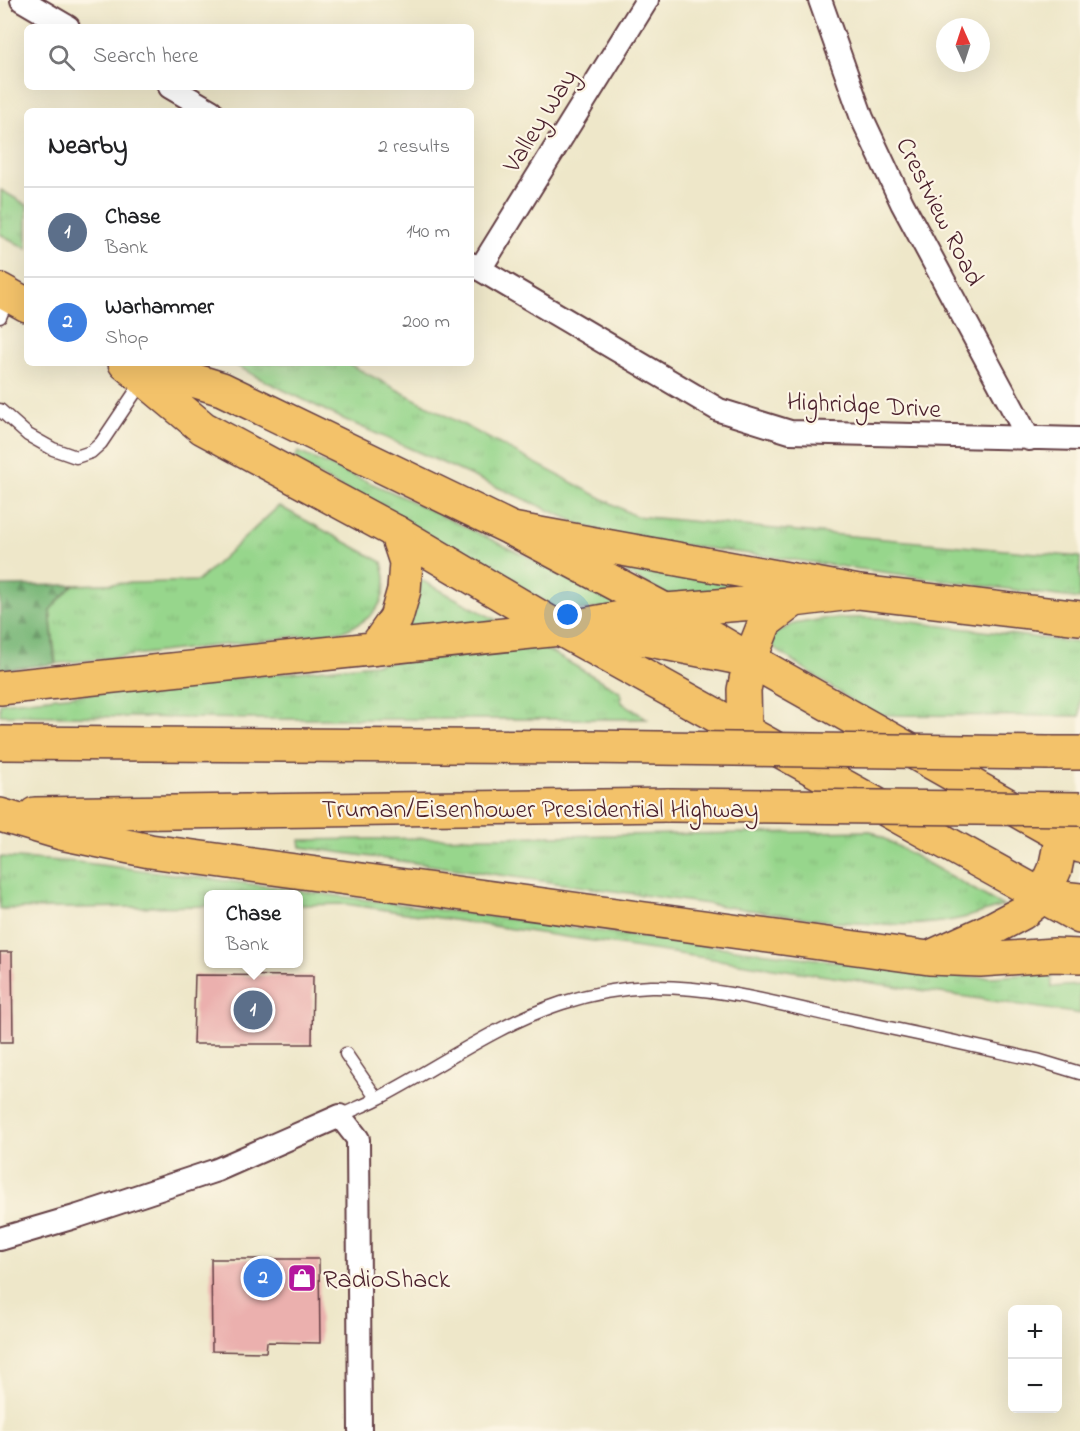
<!DOCTYPE html>
<html lang="en">
<head>
<meta charset="utf-8">
<style>
	body { margin:0; font-family:"Indie Flower",sans-serif; background:#f6f6f6; color:#202124 }
	.controls { position:absolute; right:18px; bottom:18px; display:grid; overflow:hidden; border-radius:9px; box-shadow:0 6px 24px #0002 }
	.controls button { width:54px; height:54px; display:grid; place-items:center; padding:0; border:0; border-bottom:2px solid #e0e0e0; background:#fff; color:#202124; font:30px sans-serif }
	.compass { position:absolute; left:936px; top:18px; width:54px; height:54px; border-radius:50%; background:#fff; box-shadow:0 6px 24px #0002; rotate:357deg }
	.you { position:absolute; left:568px; top:615px; width:21px; height:21px; margin:-15px; border:4px solid #fff; border-radius:50%; background:#1a73e8; box-shadow:0 0 0 9px #1a73e833 }
	.badge { display:grid; place-items:center; width:39px; height:39px; border-radius:50%; background:#d93025; color:#fff; font-size:20px; font-weight:700 }
	.pin { position:absolute; translate:-50% -50%; border:3px solid #fff; box-shadow:0 2px 6px #0006 }
	.popup { position:absolute; left:204px; top:890px; width:99px; height:78px; box-sizing:border-box; display:grid; place-content:center; border-radius:9px; background:#fff; filter:drop-shadow(0 2px 4px #0005); font-size:20px; white-space:nowrap; color:#757577 }
	.popup b { font-size:22px; color:#202124 }
	.popup::after { content:''; position:absolute; left:50%; top:100%; margin-left:-12px; border:12px solid transparent; border-top-color:#fff }
	.list { margin:0; padding:0; list-style:none }
	h2 { display:flex; justify-content:space-between; align-items:center; height:78px; margin:0; padding:0 24px; font-size:26px }
	h2 small { font-size:20px; font-weight:400; color:#757577 }
	.list li { display:grid; grid-template-columns:39px 1fr auto; gap:18px; align-items:center; box-sizing:border-box; height:90px; padding:0 24px; border-top:2px solid #e0e0e0 }
	.list b { display:block; font-size:22px; white-space:nowrap }
	.list p { margin:0; font-size:20px; white-space:nowrap; color:#757577 }
	.list em { font-size:20px; font-style:normal; color:#757577 }
	.icon { flex:none; width:33px; height:33px; fill:none; stroke:currentColor; stroke-width:2; stroke-linecap:round; stroke-linejoin:round }
	.map { position:relative; flex:none; width:1080px; height:1431px; overflow:hidden }
	.search { position:absolute; background:#fff; box-shadow:0 6px 24px #0002; left:24px; top:24px; width:450px; height:66px; display:flex; align-items:center; gap:15px; box-sizing:border-box; padding:0 21px; border-radius:9px; color:#757577; font-size:22px }
	.panel { position:absolute; background:#fff; box-shadow:0 6px 24px #0002; left:24px; top:108px; width:450px; height:258px; border-radius:9px }
	.map>svg:first-child { display:block }
	.grass { fill:url(#grass-tufts); stroke:#707a5c; stroke-width:1.5 }
	.forest { fill:url(#forest-firs); stroke:#626b52; stroke-width:1.5 }
	.building { fill:#ebb0ae }
	.lines { fill:none; stroke-linecap:round; stroke-linejoin:round }
	.service-casing { stroke:#633d43; stroke-width:15 }
	.minor-casing { stroke:#633d43; stroke-width:26 }
	.primary-casing { stroke:#633d43; stroke-width:36 }
	.motorway-casing { stroke:#633d43; stroke-width:36 }
	.service { stroke:#fff; stroke-width:12 }
	.minor { stroke:#fff; stroke-width:22 }
	.primary { stroke:#f3c26a; stroke-width:33 }
	.motorway { stroke:#f3c26a; stroke-width:33 }
	.motorway-bridge-casing { stroke:#633d43; stroke-width:36; stroke-linecap:butt }
	.motorway-bridge { stroke:#f3c26a; stroke-width:33 }
	.labels { text-anchor:middle; stroke-width:4.5; stroke-linejoin:round; paint-order:stroke }
	.street-label { font-size:26px; fill:#4a1f2b; stroke:#fcf5e5 }
	.poi-label { font-size:26px; fill:#4a1f2b; stroke:#fcf5e5; text-anchor:start }
</style>
</head>
<body>
<div class="map">
<svg width="1080" height="1431" viewBox="0 0 1080 1431">
	<defs>
		<pattern id="grass-tufts" width="24" height="20" patternUnits="userSpaceOnUse" patternTransform="scale(1.5)"><rect width="24" height="20" fill="#97d68c"/><path d="M3 7l-1-3M5 7V3M7 7l1-3M15 17l-1-3M17 17v-4M19 17l1-3" fill="none" stroke="#84b779"/></pattern>
		<pattern id="forest-firs" width="22" height="20" patternUnits="userSpaceOnUse" patternTransform="scale(1.5)"><rect width="22" height="20" fill="#79b778"/><path d="M5 1l3.5 6h-7zM16 11l3.5 6h-7z" fill="#659463"/></pattern>
	</defs>
	<rect width="100%" height="100%" fill="#fcf5e5"/>
	<filter id="ink" filterUnits="userSpaceOnUse"><feTurbulence type="fractalNoise" baseFrequency=".0167" numOctaves="2"/><feDisplacementMap in="SourceGraphic" scale="12" xChannelSelector="R" yChannelSelector="G"/><feConvolveMatrix kernelMatrix="1 2 1 2 8 2 1 2 1" color-interpolation-filters="sRGB"/></filter>
	<filter id="wash" filterUnits="userSpaceOnUse"><feTurbulence type="fractalNoise" baseFrequency=".008" numOctaves="4" result="noise"/><feDisplacementMap in="SourceGraphic" scale="24" xChannelSelector="R" yChannelSelector="G"/><feGaussianBlur stdDeviation="1.35" result="paint"/><feColorMatrix in="noise" values="0 0 0 0 0 0 0 0 0 0 0 0 0 0 0 0 0 1.4 0 .05"/><feComposite in="paint" operator="in"/></filter>
	<g filter="url(#wash)">
		<rect width="100%" height="100%" fill="#eee7c9"/>
		<path class="grass" d="M1 190 27 205V249L0 234Z
			M232 363H347L635 516 1080 557V599L618 536 587 527 339 417 259 378Z
			M298 452 394 493 532 559 620 606 561 612 294 461Z
			M279 506 382 562C383 568 385 574 385 580 385 609 367 622 343 631L56 664 50 610 73 585 198 581Z
			M620 566 753 583 755 587 673 598 621 570Z
			M421 580 498 621 391 633Z
			M847 618H879L1080 643V716L873 715 778 651 771 644 775 633 794 624 823 619Z
			M538 647 549 651 621 692V702L647 719H262L0 715V703Z
			M871 831 1003 906C988 910 973 916 958 919 918 928 876 924 836 922L301 847 300 840Z
			M0 857 77 862 220 880 687 943 896 969 967 977H993L1051 972 1052 987 1080 985V1014L346 904 298 905V894H208V906L0 909Z"/>
		<path class="forest" d="M73 585 50 610 55 664 0 670V586Z"/>
		<g id="blocks">
			<path class="building" d="M0 952H12L13 1042H0Z
				M195 975 313 976 312 1044H193Z
				M211 1259H319L320 1343 267 1342 266 1352 212 1351Z"/>
		</g>
	</g>
	<g filter="url(#ink)">
		<use href="#blocks" fill-opacity="0" stroke="#633d43" stroke-width="1.5"/>
		<g class="lines">
			<g class="service-casing">
				<path id="service" d="M0 317 9 296
					M0 410 28 435 53 449 76 457 91 452 101 443 144 379
					M346 1054 377 1099
					M340 1116C352 1110 365 1105 377 1099 439 1067 495 1025 562 1003 590 994 621 988 651 987 717 986 782 1005 847 1019 910 1032 974 1046 1037 1060L1080 1073"/>
			</g>
			<g class="minor-casing">
				<path id="minor" d="M22 0 68 27
					M820 0 862 118 902 203 1029 439
					M170 87 211 111
					M471 264 719 410 790 432 1080 439
					M480 269 647 0
					M0 1239 78 1216 217 1170 340 1116 358 1139 360 1431"/>
			</g>
			<g class="primary-casing">
				<path id="primary" d="M0 290 27 305
					M125 363 203 428 396 532 560 629 1080 917
					M138 363 222 389 512 529 665 610 750 660 1080 846"/>
			</g>
			<g class="motorway-casing">
				<path id="motorway" d="M512 529 859 592 1080 618
					M595 632 620 634 750 660
					M375 648 396 618 404 590 406 562 396 532
					M0 688 560 629 665 610 794 600 859 592
					M745 731 744 690 750 660 765 622 794 600
					M0 743 585 747
					M1049 753H1080
					M35 814 669 805
					M0 815 61 833 150 851 929 958 980 960 1054 955 1080 956
					M1043 896 1080 900
					M933 956 988 931 1022 913 1043 896 1055 869 1062 835"/>
			</g>
			<use href="#service" class="service"/>
			<use href="#minor" class="minor"/>
			<use href="#primary" class="primary"/>
			<use href="#motorway" class="motorway"/>
			<g class="motorway-bridge-casing">
				<path id="motorway-bridge" d="M585 747 1049 753
					M669 805 1080 809"/>
			</g>
			<use href="#motorway-bridge" class="motorway-bridge"/>
		</g>
	</g>
	<defs>
		<g id="shop-square" transform="scale(1.5)"><rect x="-9" y="-9" width="18" height="18" rx="4" fill="#b5179e" stroke="#fcf5e5"/><path d="M-5-2.5h2.3a2.7 3.5 0 0 1 5.4 0H5L5.5 6h-11ZM-1.5-2.5h3a1.5 2.3 0 0 0-3 0Z" fill="#fff"/></g>
	</defs>
	<g fill-rule="evenodd">
		<use href="#shop-square" x="302" y="1278"/>
	</g>
	<g class="labels">
		<g class="street-label">
			<text transform="translate(539 120) rotate(-58)" y="9">Valley Way</text>
			<text transform="translate(941 211) rotate(63)" y="9">Crestview Road</text>
			<text transform="translate(864 404) rotate(3)" y="9">Highridge Drive</text>
			<text x="540" y="817">Truman/Eisenhower Presidential Highway</text>
		</g>
		<g class="poi-label">
			<text x="323" y="1287">RadioShack</text>
		</g>
	</g>
</svg>
<div class="controls">
<button>+</button>
<button>−</button>
</div>
<svg class="compass" viewBox="-18 -18 36 36"><path d="M0-13l5 13h-10z" fill="#e53935"/><path d="M0 13l5-13h-10z" fill="#757577"/></svg>
<div class="you"></div>
<div class="pin badge" style="left:253px;top:1010px;background:#5c6f8a">1</div>
<div class="popup"><b>Chase</b>Bank</div>
<div class="pin badge" style="left:263px;top:1278px;background:#3f7fe0">2</div>
<div class="search"><svg class="icon" aria-label="search" viewBox="0 0 24 24"><circle cx="10" cy="10" r="6"/><path d="M15 15l6 6"/></svg>Search here</div>
<section class="panel">
<h2>Nearby<small>2 results</small></h2>
<ul class="list">
<li><span class="badge" style="background:#5c6f8a">1</span><div><b>Chase</b><p>Bank</p></div><em>140 m</em></li>
<li><span class="badge" style="background:#3f7fe0">2</span><div><b>Warhammer</b><p>Shop</p></div><em>200 m</em></li>
</ul>
</section>
</div>
</body>
</html>
